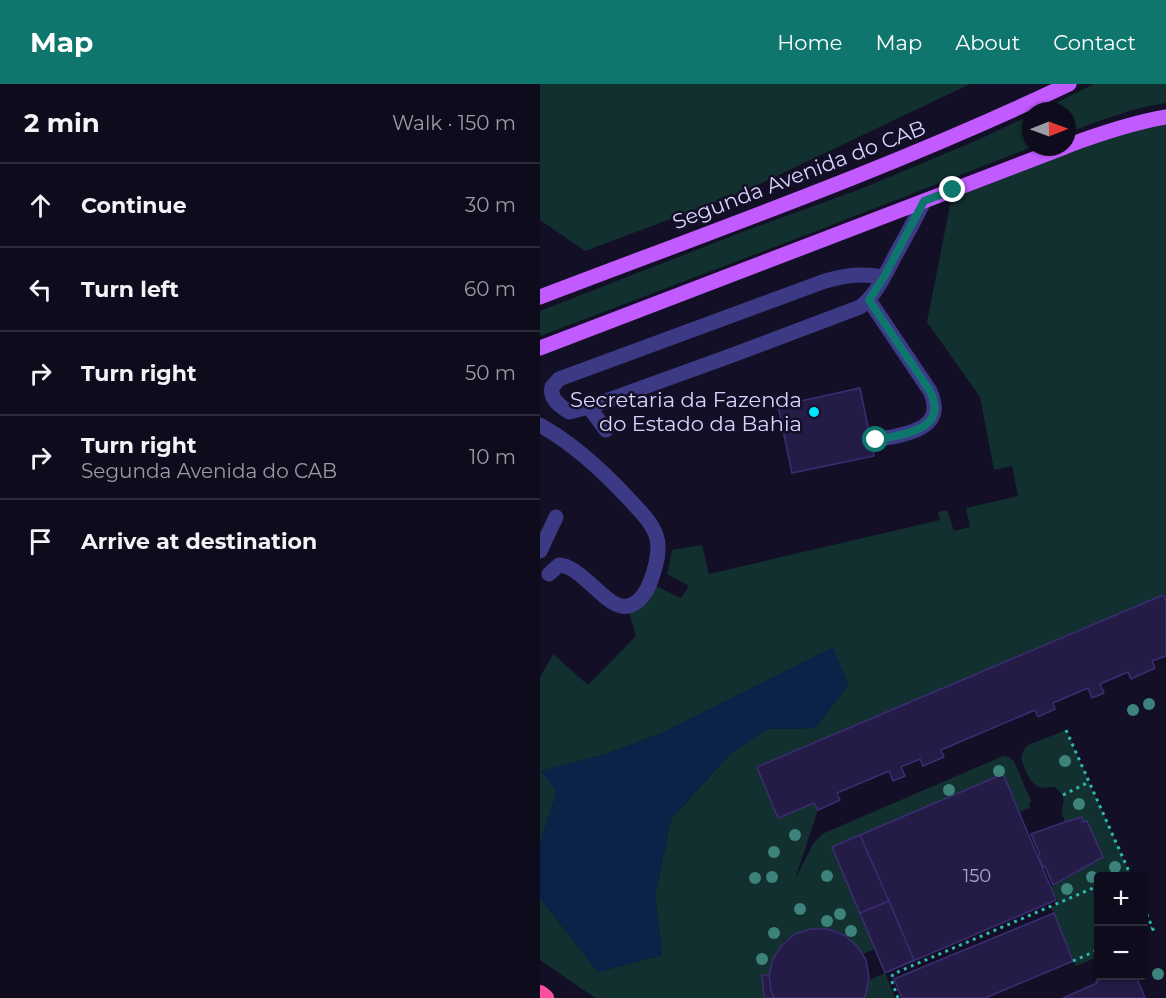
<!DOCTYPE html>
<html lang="en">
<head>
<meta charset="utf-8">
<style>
	body { margin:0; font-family:Montserrat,sans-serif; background:#171425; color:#f1f3f6 }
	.controls { position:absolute; right:18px; bottom:18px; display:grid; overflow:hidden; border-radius:6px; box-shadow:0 2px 4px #0004 }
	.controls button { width:54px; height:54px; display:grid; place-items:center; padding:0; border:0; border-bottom:2px solid #2e2b3b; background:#0e0b1c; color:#f1f3f6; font:30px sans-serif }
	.compass { position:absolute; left:482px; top:18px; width:54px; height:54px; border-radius:50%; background:#0e0b1c; box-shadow:0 2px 4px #0004; rotate:89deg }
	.stop { position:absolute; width:18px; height:18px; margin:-14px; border:4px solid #0f766e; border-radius:50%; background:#fff }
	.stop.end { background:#0f766e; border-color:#fff; box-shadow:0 2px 6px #0008 }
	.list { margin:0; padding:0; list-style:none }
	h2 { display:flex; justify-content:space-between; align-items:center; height:78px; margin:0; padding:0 24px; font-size:26px }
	h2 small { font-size:20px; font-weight:400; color:#9b9ba3 }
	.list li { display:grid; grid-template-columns:39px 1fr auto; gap:18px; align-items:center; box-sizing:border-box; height:84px; padding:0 24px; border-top:2px solid #2e2b3b }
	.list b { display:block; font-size:22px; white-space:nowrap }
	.list p { margin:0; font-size:20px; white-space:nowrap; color:#9b9ba3 }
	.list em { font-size:20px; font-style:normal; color:#9b9ba3 }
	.icon { flex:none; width:33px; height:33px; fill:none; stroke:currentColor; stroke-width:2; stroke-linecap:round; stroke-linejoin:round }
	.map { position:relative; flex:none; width:626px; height:914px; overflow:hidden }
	header { display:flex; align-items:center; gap:36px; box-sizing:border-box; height:84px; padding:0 30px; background:#0f766e; color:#fff }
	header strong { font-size:28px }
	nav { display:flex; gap:33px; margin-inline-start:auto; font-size:21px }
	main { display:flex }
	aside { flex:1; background:#0e0b1c }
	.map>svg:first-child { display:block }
	.green { fill:#12302f }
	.water { fill:#0c2248 }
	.building { fill:#241b47; stroke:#3b2d73; stroke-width:1.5 }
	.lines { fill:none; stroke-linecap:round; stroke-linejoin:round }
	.path { stroke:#2fb8b0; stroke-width:3; stroke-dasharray:3 4.5; stroke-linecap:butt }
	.minor { stroke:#3d3a85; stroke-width:15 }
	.major { stroke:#c25bff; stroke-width:15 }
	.highway { stroke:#ff4fa3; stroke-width:18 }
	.tree { fill:#3d827b }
	.route { stroke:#0f766e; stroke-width:8 }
	.poi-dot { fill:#00e5ff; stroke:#130f26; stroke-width:2 }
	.labels { text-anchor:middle; stroke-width:5; stroke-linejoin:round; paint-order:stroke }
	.number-label { font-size:18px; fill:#aca6d1 }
	.street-label { font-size:21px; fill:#d9d4ff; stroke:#130f26 }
	.poi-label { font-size:21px; fill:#d9d4ff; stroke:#130f26; text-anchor:end }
</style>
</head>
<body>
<header>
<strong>Map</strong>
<nav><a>Home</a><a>Map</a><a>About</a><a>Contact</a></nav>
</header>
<main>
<aside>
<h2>2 min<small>Walk · 150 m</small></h2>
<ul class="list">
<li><svg class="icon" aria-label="ahead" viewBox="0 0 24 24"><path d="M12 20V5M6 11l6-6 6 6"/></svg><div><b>Continue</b></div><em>30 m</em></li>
<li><svg class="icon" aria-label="left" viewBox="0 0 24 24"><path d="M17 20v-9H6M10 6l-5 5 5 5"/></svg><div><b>Turn left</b></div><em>60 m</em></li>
<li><svg class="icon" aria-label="right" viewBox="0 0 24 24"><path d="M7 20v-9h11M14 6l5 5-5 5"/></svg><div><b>Turn right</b></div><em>50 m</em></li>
<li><svg class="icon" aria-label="right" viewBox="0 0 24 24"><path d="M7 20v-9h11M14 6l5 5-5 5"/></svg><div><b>Turn right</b><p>Segunda Avenida do CAB</p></div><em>10 m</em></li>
<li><svg class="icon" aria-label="arrive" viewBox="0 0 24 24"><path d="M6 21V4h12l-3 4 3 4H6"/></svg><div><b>Arrive at destination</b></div></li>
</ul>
</aside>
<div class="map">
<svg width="626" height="914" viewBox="0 0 626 914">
	<rect width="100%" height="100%" fill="#130f26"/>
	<path class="green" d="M0 0H430L205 107 45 167 0 136Z
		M554 0H626V19C591 24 560 37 527 49V27H500Z
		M491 31V63H492L274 148 0 252V227L210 145 318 106 440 55Z
		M626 33V517L623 511 217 683 238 734 274 719 278 726 255 795 273 760 282 750 463 672H467L474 677 491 717 489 720 490 724 479 728 463 690 335 865 323 870C318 863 311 855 303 850 284 840 257 844 242 860 235 869 232 880 229 891L222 892 225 914H55L0 876V814L58 888 122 871 115 811 131 735 188 672 227 645 275 644 308 601 293 564 122 649 66 670 2 687 17 708 0 759V594L13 570 48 601 96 552 87 522 110 499 141 514 149 502 127 490 132 466 162 461 169 490 400 436 398 428 407 426 414 447 430 443 426 424 478 412 472 382 454 386 440 313 387 238 413 106Z
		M526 646 591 792H558V873L536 882 511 823 519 820 511 803 563 773 547 737 543 738 542 733 525 738C524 735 522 731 522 728 522 721 526 716 521 709 514 698 508 706 499 703 489 700 484 683 481 674L484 666 488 661Z
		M345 889 355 914H324L326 910 329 896Z"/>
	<path class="water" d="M293 563 308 601 275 644 227 645 188 672 131 735 115 811 122 871 58 888 0 814V759L17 708 1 687 66 670 122 649Z"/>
	<path class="building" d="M320 304 334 372 252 389 238 322Z
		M623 511 626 517V572L612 577 615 584 591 595 588 588 560 600 564 609 552 614 548 604 513 619 515 625 498 633 495 626 401 666 404 673 383 682 380 675 361 683 365 692 353 697 349 687 297 709 300 716 278 726 274 719 238 734 217 683Z
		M463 690 516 816 345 889 292 763Z
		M542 733 543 738 547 737 563 773 513 801 505 782 503 783 498 772 500 771 491 750 525 738Z
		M320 751 349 817 320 829 292 763Z
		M349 817 374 876 345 889 320 829Z
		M514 829 533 877 445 914H362L354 895Z
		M271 845H288L304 851 317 862 326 876 329 893 326 910 324 914H234L231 907 229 891 233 875 242 861 255 850Z
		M222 891H229L231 907 234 914H225L224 912Z
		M569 892H596L605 914H523L557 899 556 897Z"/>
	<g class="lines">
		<path class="path" d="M526 646 591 792
			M523 711 549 698
			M581 792 589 789
			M604 823 614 848
			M604 847 612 844
			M533 877 558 866
			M358 914 351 895 353 890 558 802"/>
		<path class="minor" d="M344 193C321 189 307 191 285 197L19 295C18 296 13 302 12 303 9 315 21 323 29 328L49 323 190 272 320 223C336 211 345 191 355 172 365 154 375 136 384 117
			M329 216 390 307C408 347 363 350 336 356
			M49 323 66 346
			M0 341C34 360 62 386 88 414 98 425 111 437 116 451 121 465 116 482 111 496 108 506 99 520 88 522 67 527 43 482 19 481L9 490
			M0 467 16 433"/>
		<path class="major" d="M527 62C559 50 592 39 626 33
			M0 213C178 145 357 82 529 0
			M0 264 525 63"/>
		<path class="highway" d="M0 910 5 914"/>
	</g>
	<g class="tree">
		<circle cx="609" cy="620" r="6"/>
		<circle cx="593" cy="626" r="6"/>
		<circle cx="525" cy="677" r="6"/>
		<circle cx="459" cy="687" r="6"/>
		<circle cx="409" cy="706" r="6"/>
		<circle cx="539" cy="720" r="6"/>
		<circle cx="255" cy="751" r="6"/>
		<circle cx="234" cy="768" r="6"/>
		<circle cx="575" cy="783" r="6"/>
		<circle cx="287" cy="792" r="6"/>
		<circle cx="232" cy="793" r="6"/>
		<circle cx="552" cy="793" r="6"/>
		<circle cx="215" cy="794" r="6"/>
		<circle cx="527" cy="805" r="6"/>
		<circle cx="260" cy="825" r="6"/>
		<circle cx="300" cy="830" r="6"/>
		<circle cx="287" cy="837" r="6"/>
		<circle cx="311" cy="847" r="6"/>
		<circle cx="234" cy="849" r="6"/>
		<circle cx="222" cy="875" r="6"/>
		<circle cx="618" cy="890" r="6"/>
	</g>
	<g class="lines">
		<path class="route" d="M336 356C363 350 409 347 390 307L329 216 344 193 384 117 413 106"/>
	</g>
	<circle class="poi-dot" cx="274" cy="328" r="6"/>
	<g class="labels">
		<g class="number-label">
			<text x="437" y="798">150</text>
		</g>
		<g class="street-label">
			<text transform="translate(259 91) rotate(-21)" y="7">Segunda Avenida do CAB</text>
		</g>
		<g class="poi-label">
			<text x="262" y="323">Secretaria da Fazenda<tspan x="262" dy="24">do Estado da Bahia</tspan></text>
		</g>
	</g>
</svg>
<div class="controls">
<button>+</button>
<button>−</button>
</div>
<svg class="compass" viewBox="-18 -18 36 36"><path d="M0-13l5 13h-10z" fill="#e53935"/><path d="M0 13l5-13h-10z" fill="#9b9ba3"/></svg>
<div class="stop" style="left:336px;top:356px"></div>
<div class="stop end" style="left:413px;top:106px"></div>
</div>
</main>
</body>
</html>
